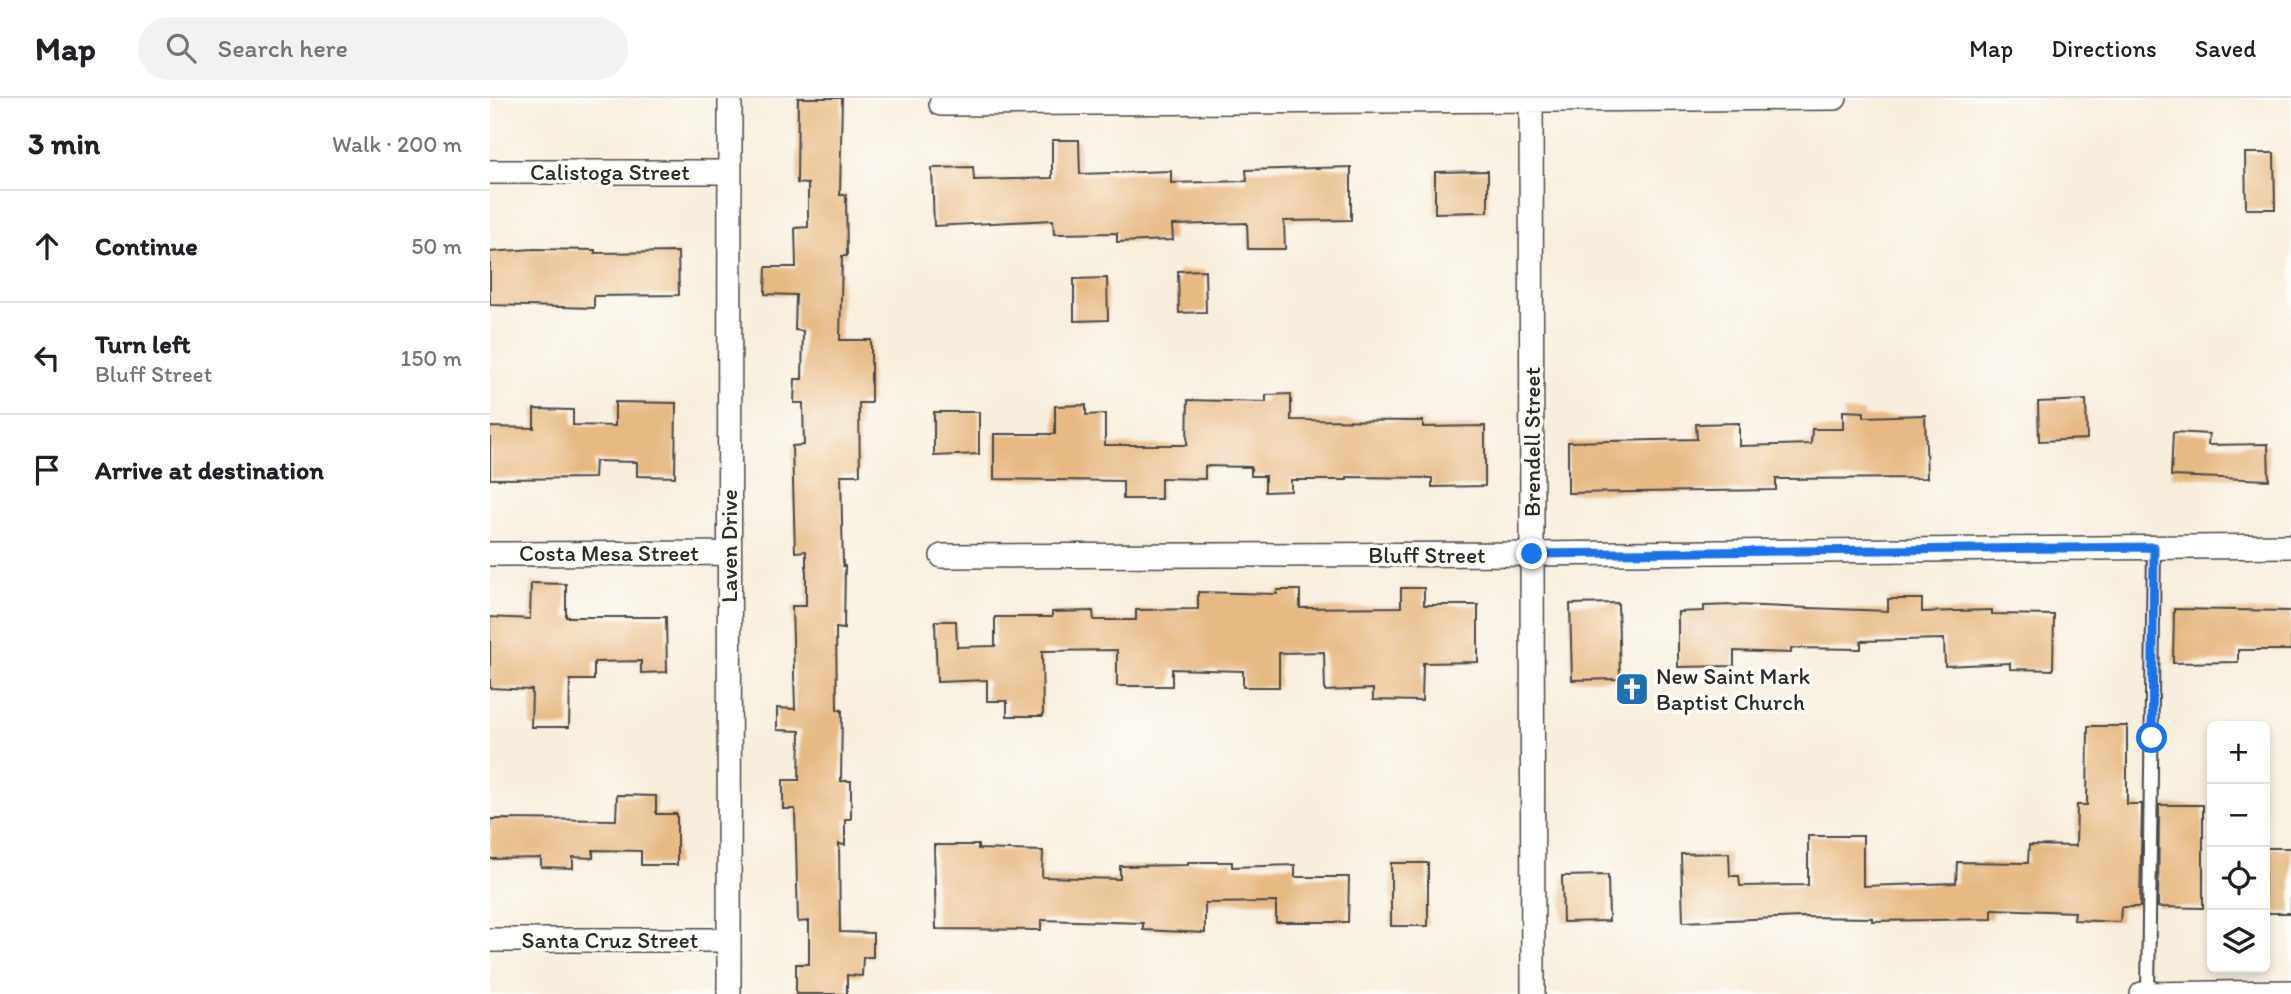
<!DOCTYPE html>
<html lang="en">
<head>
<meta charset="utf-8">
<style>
	body { margin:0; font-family:Itim,sans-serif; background:#f2f2f2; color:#202124 }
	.controls { position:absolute; right:21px; bottom:21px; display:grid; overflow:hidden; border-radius:10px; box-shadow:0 4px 10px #0003 }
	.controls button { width:63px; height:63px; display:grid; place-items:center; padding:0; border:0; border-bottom:2px solid #e0e0e0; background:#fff; color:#202124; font:35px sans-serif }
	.stop { position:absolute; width:21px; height:21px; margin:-16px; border:5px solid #1a73e8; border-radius:50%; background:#fff }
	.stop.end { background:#1a73e8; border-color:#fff; box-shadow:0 2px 7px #0008 }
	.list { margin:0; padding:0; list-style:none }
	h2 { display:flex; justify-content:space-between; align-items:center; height:91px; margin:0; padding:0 28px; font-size:30px }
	h2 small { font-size:23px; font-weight:400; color:#757577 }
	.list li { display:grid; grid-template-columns:46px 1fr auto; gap:21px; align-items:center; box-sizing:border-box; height:112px; padding:0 28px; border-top:2px solid #e0e0e0 }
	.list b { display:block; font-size:26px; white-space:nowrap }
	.list p { margin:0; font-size:23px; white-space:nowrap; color:#757577 }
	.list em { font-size:23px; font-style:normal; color:#757577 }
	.icon { flex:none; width:38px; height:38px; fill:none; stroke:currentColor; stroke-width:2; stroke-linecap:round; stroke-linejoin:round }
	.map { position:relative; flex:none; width:1801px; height:896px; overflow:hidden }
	header { display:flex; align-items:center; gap:42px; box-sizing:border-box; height:98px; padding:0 35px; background:#fff; border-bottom:2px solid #e0e0e0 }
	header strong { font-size:33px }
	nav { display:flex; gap:38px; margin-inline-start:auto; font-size:24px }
	.search { width:490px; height:63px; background:#f2f2f2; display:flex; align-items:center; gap:18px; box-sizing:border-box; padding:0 24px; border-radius:38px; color:#757577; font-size:26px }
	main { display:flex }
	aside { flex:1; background:#fff }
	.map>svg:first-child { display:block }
	.building { fill:#e6ba82 }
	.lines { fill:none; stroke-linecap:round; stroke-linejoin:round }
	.lane-casing { stroke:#4a4846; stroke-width:16 }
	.street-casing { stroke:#4a4846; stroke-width:26 }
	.lane { stroke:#fff; stroke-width:12 }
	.street { stroke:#fff; stroke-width:23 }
	.route { stroke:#1a73e8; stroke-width:9 }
	.labels { text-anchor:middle; stroke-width:7; stroke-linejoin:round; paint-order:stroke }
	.street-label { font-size:23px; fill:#2b2b2b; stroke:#fdfcf7 }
	.poi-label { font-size:23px; fill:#2b2b2b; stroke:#fdfcf7; text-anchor:start }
</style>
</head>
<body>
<header>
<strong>Map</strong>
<div class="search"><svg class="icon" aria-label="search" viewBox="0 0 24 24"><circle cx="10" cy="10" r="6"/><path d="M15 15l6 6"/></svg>Search here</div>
<nav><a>Map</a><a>Directions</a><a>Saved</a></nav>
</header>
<main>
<aside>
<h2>3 min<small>Walk · 200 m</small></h2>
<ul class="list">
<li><svg class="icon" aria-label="ahead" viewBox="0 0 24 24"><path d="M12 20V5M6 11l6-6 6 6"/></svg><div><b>Continue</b></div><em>50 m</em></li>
<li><svg class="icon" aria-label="left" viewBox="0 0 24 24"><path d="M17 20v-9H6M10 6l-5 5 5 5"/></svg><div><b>Turn left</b><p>Bluff Street</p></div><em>150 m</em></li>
<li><svg class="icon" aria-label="arrive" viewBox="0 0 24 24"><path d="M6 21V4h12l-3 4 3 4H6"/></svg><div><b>Arrive at destination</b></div></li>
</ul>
</aside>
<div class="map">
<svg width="1801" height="896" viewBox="0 0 1801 896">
	<rect width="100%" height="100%" fill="#fdfcf7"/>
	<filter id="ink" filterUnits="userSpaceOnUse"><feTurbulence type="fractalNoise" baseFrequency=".0143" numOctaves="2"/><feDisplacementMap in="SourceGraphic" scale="14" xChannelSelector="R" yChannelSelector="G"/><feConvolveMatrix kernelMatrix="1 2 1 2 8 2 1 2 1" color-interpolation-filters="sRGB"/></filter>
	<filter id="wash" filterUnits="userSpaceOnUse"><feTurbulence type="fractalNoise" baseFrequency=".00686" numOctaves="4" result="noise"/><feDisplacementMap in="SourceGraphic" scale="28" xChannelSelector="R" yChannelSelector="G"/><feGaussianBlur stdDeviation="1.57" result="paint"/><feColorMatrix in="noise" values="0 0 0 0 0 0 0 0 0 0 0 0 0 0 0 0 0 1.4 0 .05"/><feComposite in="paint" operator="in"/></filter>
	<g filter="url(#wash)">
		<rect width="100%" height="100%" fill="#f8eedd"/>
		<g id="blocks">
			<path class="building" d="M308 0H352L350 97H356L357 158H352L350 242H381V305H369L370 377H351L353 468H355L354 531 346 530 347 612H352L351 683H361V721H355V747L349 746 350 834 383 835V859H373L372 878 357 877V896H306V866H319V823L308 824 305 711H293V682H309L310 633 287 632V610L305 611 302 508H316V453L305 454 302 348 314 347 313 305H304L305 281H312L313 233 305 232 306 197 275 196 276 169H306L305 130 318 129V86L307 85Z
				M562 42H589L590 76 681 73V85L757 83 756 72 861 69V122L794 123 795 151H758L757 125 682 127 683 142 627 144V135L564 136 563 122 444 128 442 70 483 69 484 82 562 80Z
				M1755 55H1784L1785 111H1756Z
				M998 73V114L945 115V74Z
				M44 151 105 152V155L188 154 189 197 104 198V210L0 207V154Z
				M715 172 716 214 689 215 688 173Z
				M617 180 618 222 584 223V181Z
				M801 296V322L933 323V329L995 328V388L942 389V380L857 379V382H801V393L775 394V378H761V369L715 368V381L671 380V401H633V383L504 381V336H565V308L596 307V317L615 316V347H697L698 302 776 304V297Z
				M1596 302 1597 341 1549 343 1548 304Z
				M125 304 186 305 185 379 147 378V364L105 363 104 380 0 381V329L44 330V311L83 312V327L125 328Z
				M1353 313 1374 314V319L1435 317 1437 380 1286 381V392L1078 395V344L1207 341 1206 326 1249 325V348L1321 346 1322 331H1353Z
				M444 314H489V356L444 358Z
				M1683 334 1719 336 1718 347 1778 346 1779 382 1681 378Z
				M41 485 76 486V519H176L177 574 151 575V563L104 564V582H80L79 629H41L42 592 0 590V519L40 521Z
				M911 490H934V507H988V564L933 565 932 603 883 602V591L835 593 834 554 789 555V589H753V573L682 571V588H627V552L552 553 553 618H517V603H497V582L447 584 445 523H466L467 549 505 548V519H562V514L603 513 604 522H646V512L708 511V494L787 496V492H810V510L911 509Z
				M1398 501H1432V514L1502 512V516L1564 517 1563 572 1520 571V565L1455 568 1454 541 1371 543V551L1301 550V555L1244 553V568L1188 569V514L1214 513V508L1244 507 1398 513Z
				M1128 505 1130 581 1082 582 1080 506Z
				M1684 511 1801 513V552H1748V564L1683 565Z
				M1598 628H1637V706H1652L1650 809H1631L1630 824 1584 822 1585 814 1502 811V821L1382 823V820L1311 819 1193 824 1191 756 1239 755 1240 778H1249L1250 788 1318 787V738H1373V788L1466 785 1467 764 1538 765 1539 747 1586 748 1587 707H1597Z
				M127 697 166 698V716H187V767H151V753L103 752V760L83 759V770L51 769V760L0 761V721L126 722Z
				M1669 707H1713V810L1668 809Z
				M444 747H488V751L553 753 552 779 630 781V768L698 767V764H742V769L805 767V779H859L858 824H786V804L715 805V835L653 832V825L551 822V832L446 831Z
				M1775 750H1801V815H1775Z
				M901 765H938V828H901Z
				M1118 777 1119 823 1073 824 1072 778Z"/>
		</g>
	</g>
	<g filter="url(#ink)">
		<use href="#blocks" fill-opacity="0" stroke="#4a4846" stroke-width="2"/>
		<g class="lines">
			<g class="lane-casing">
				<path id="lane" d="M1658 896 1664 449"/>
			</g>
			<g class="street-casing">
				<path id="street" d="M1041 2 1043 896
					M451 6 1345 0
					M0 74H240
					M0 456 239 455
					M452 458 1042 456 1801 448
					M0 842H239
					M239 896 240 0
					M1652 896 1801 894"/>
			</g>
			<use href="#lane" class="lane"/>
			<use href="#street" class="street"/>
		</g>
	</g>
	<g class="lines" filter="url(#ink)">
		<path class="route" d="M1042 456 1664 449 1662 640"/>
	</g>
	<defs>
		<g id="church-square" transform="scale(1.75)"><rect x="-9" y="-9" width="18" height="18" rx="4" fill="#1f6fb2" stroke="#fdfcf7"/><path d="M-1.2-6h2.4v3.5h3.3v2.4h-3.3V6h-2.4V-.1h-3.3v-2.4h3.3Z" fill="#fff"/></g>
	</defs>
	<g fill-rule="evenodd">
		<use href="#church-square" x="1142" y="591"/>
	</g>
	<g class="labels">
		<g class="street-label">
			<text x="120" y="82">Calistoga Street</text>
			<text transform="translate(1042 344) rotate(-90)" y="8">Brendell Street</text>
			<text transform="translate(239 448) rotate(-90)" y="8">Laven Drive</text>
			<text x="119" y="463">Costa Mesa Street</text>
			<text x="937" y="465">Bluff Street</text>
			<text x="120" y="850">Santa Cruz Street</text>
		</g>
		<g class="poi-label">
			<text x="1166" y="586">New Saint Mark<tspan x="1166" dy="26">Baptist Church</tspan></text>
		</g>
	</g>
</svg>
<div class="controls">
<button>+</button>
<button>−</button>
<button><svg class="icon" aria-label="locate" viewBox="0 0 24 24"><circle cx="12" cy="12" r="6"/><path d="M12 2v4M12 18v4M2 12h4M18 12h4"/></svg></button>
<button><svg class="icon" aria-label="layers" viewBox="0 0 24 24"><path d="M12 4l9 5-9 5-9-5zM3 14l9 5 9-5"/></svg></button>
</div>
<div class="stop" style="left:1662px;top:640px"></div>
<div class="stop end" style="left:1042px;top:456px"></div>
</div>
</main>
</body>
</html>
